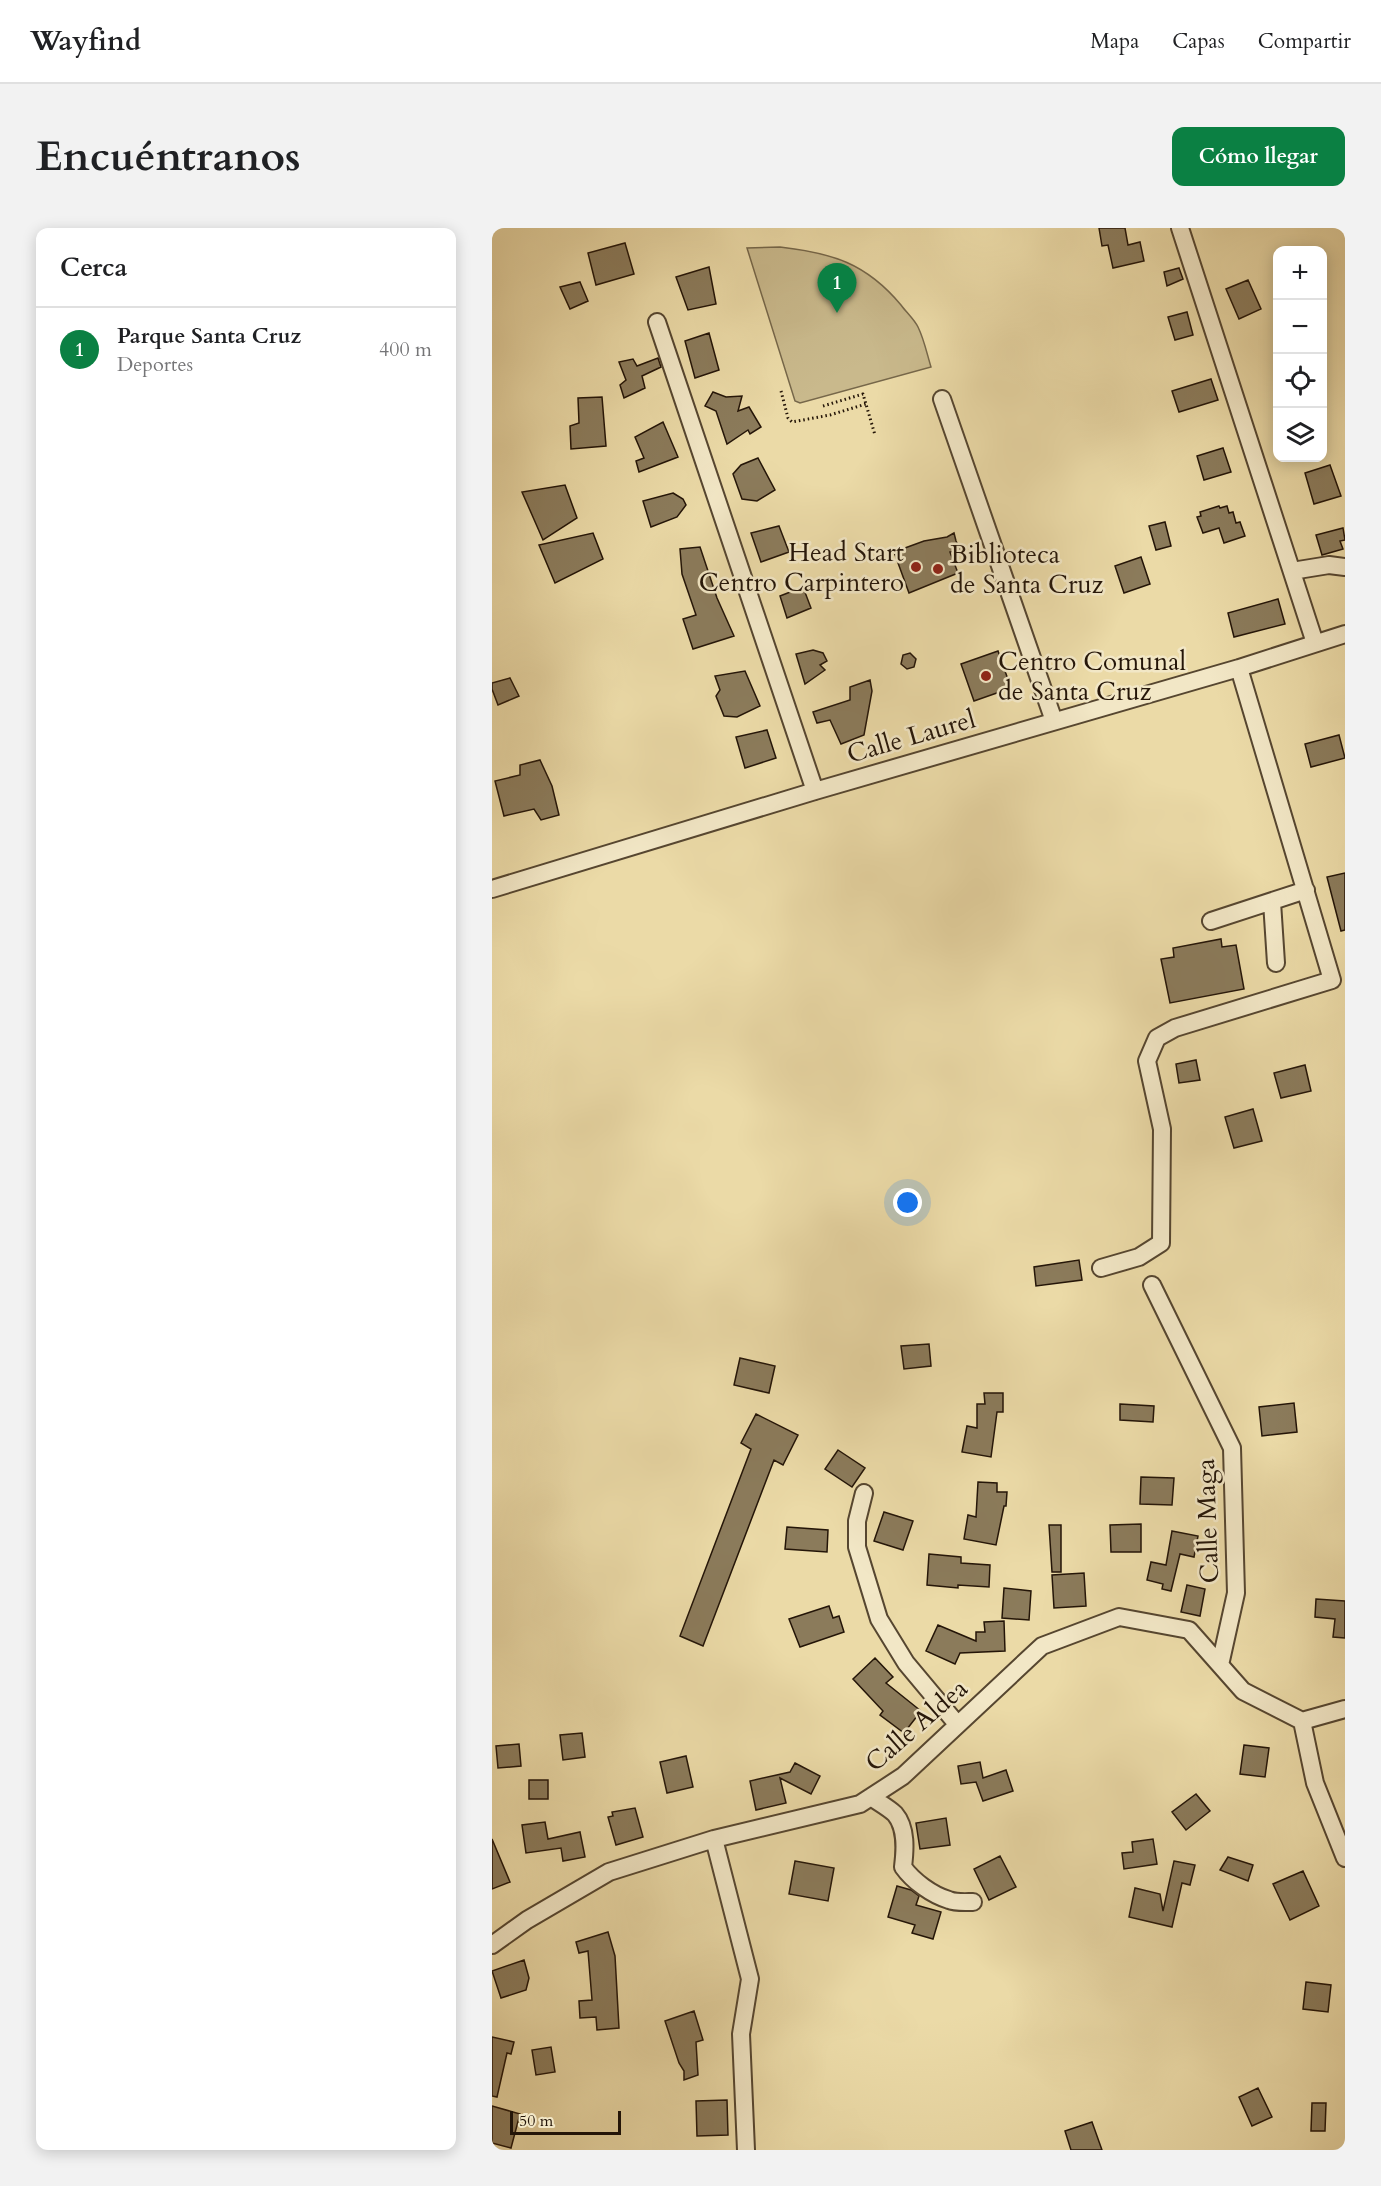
<!DOCTYPE html>
<html lang="es">
<head>
<meta charset="utf-8">
<style>
	body { margin:0; font-family:Cardo,serif; background:#f2f2f2; color:#202124 }
	.controls { position:absolute; right:18px; top:18px; display:grid; overflow:hidden; border-radius:12px; box-shadow:0 3px 15px #0003 }
	.controls button { width:54px; height:54px; display:grid; place-items:center; padding:0; border:0; border-bottom:2px solid #e0e0e0; background:#fff; color:#202124; font:30px sans-serif }
	.scale { position:absolute; left:18px; bottom:15px; width:111px; box-sizing:border-box; padding-left:6px; border:3px solid #241508; border-top:0; font-size:16px; line-height:21px; white-space:nowrap; color:#241508; -webkit-text-stroke:4px #f2e7c6; paint-order:stroke }
	.you { position:absolute; left:416px; top:975px; width:21px; height:21px; margin:-15px; border:4px solid #fff; border-radius:50%; background:#1a73e8; box-shadow:0 0 0 9px #1a73e833 }
	.badge { display:grid; place-items:center; width:39px; height:39px; border-radius:50%; background:#0b8043; color:#fff; font-size:20px; font-weight:700 }
	.pin { position:absolute; translate:-50% -50px; filter:drop-shadow(0 2px 3px #0008) }
	.pin::after { content:''; position:absolute; top:32px; width:21px; height:18px; background:inherit; clip-path:polygon(0 0,100% 0,50% 100%) }
	.list { margin:0; padding:0; list-style:none }
	h2 { display:flex; justify-content:space-between; align-items:center; height:78px; margin:0; padding:0 24px; font-size:26px }
	h2 small { font-size:20px; font-weight:400; color:#757577 }
	.list li { display:grid; grid-template-columns:39px 1fr auto; gap:18px; align-items:center; box-sizing:border-box; height:84px; padding:0 24px; border-top:2px solid #e0e0e0 }
	.list b { display:block; font-size:22px; white-space:nowrap }
	.list p { margin:0; font-size:20px; white-space:nowrap; color:#757577 }
	.list em { font-size:20px; font-style:normal; color:#757577 }
	.icon { flex:none; width:33px; height:33px; fill:none; stroke:currentColor; stroke-width:2; stroke-linecap:round; stroke-linejoin:round }
	.map { position:relative; flex:none; width:853px; height:1922px; overflow:hidden; border-radius:12px }
	header { display:flex; align-items:center; gap:36px; box-sizing:border-box; height:84px; padding:0 30px; background:#fff; border-bottom:2px solid #e0e0e0 }
	header strong { font-size:28px }
	nav { display:flex; gap:33px; margin-inline-start:auto; font-size:21px }
	.intro { display:flex; align-items:center; justify-content:space-between; box-sizing:border-box; height:144px; padding:0 36px }
	h1 { margin:0; font-size:42px }
	.button { padding:15px 27px; border-radius:12px; background:#0b8043; color:#fff; font-size:21px; font-weight:700 }
	main { display:flex; gap:36px; padding:0 36px }
	aside { flex:1; background:#fff; border-radius:12px; box-shadow:0 3px 15px #0003 }
	.map>svg:first-child { display:block }
	.green { fill:#c9b98c; stroke:#76674a; stroke-width:1.5 }
	.building { fill:#8b7b5b; stroke:#241508; stroke-width:1.5 }
	.lines { fill:none; stroke-linecap:round; stroke-linejoin:round }
	.minor-casing { stroke:#564630; stroke-width:20 }
	.path { stroke:#241508; stroke-width:3; stroke-dasharray:1.5 3; stroke-linecap:butt }
	.minor { stroke:#f2e7c6; stroke-width:16 }
	.poi-dot { fill:#8f2418; stroke:#f2e7c6; stroke-width:2 }
	.labels { text-anchor:middle; stroke-width:5; stroke-linejoin:round; paint-order:stroke }
	.poi-label { font-size:26px; fill:#241508; stroke:#f2e7c6; text-anchor:start }
	.street-label { font-size:26px; fill:#241508; stroke:#f2e7c6 }
</style>
</head>
<body>
<header>
<strong>Wayfind</strong>
<nav><a>Mapa</a><a>Capas</a><a>Compartir</a></nav>
</header>
<div class="intro"><h1>Encuéntranos</h1><a class="button">Cómo llegar</a></div>
<main>
<aside>
<h2>Cerca<small></small></h2>
<ul class="list">
<li><span class="badge">1</span><div><b>Parque Santa Cruz</b><p>Deportes</p></div><em>400 m</em></li>
</ul>
</aside>
<div class="map">
<svg width="853" height="1922" viewBox="0 0 853 1922">
	<rect width="100%" height="100%" fill="#ebdaa7"/>
	<filter id="stains"><feTurbulence type="fractalNoise" baseFrequency=".00333" numOctaves="4"/><feColorMatrix values="0 0 0 0 .2 0 0 0 0 .09 0 0 0 0 .02 0 0 0 .5 -.17"/></filter>
	<radialGradient id="worn" r=".72"><stop offset=".6" stop-color="#630" stop-opacity="0"/><stop offset="1" stop-color="#630" stop-opacity=".3"/></radialGradient>
	<path class="green" d="M288 19C340 25 374 35 409 77 414 84 422 91 426 99 432 111 435 126 439 139L308 175 303 173 255 20Z"/>
	<path class="building" d="M607 0H633L636 17 648 14 652 33 621 40 616 17 610 18Z
		M133 15 142 46 104 57 96 25Z
		M217 39 224 76 196 82 184 49Z
		M687 40 691 51 675 58 672 44Z
		M756 52 769 81 747 91 734 61Z
		M88 54 96 73 78 81 68 59Z
		M695 84 701 107 683 112 676 89Z
		M217 105 227 142 203 150 193 113Z
		M166 130 169 139 150 148 153 160 132 170 128 157 134 152 127 134 141 131 145 138Z
		M719 151 726 172 687 184 680 163Z
		M221 164 234 169 250 168 246 183 257 179 269 199 258 206 256 202 235 216 224 183 213 178Z
		M110 169 114 218 79 221 78 198 87 195 86 170Z
		M171 194 186 229 147 244 144 233 152 230 143 209Z
		M731 220 739 244 712 252 705 228Z
		M266 230 283 262 265 273 250 271 241 246 249 237Z
		M838 237 849 268 822 276 813 245Z
		M73 257 85 290 51 312 30 264Z
		M181 265 191 271 194 277 185 289 159 299 151 273Z
		M727 278 728 280 735 278 737 285 741 284 744 295 748 294 753 308 732 315 727 300 711 305 705 289 709 288 708 284Z
		M673 294 679 318 664 322 657 298Z
		M287 298 297 324 269 334 259 305Z
		M851 300 853 312 848 313 851 321 830 327 824 307Z
		M101 305 111 331 63 355 47 317Z
		M462 305 464 313 469 322 458 324 466 345 417 365 402 324 432 313 455 309Z
		M208 319 225 370 242 408 201 421 191 391 204 387 190 346 188 321Z
		M649 329 658 356 632 365 623 338Z
		M311 359 319 380 295 390 288 368Z
		M786 371 793 396 742 409 736 385Z
		M321 422 331 425 335 433 328 437 333 442 313 456 304 426Z
		M506 423 519 460 482 473 469 436Z
		M418 425 424 431 422 439 415 441 409 436 411 427Z
		M253 443 268 478 245 489 232 488 224 468 228 462 223 448Z
		M18 450 27 468 6 477 0 461V455Z
		M378 452 380 463 372 507 349 516 338 492 325 495 321 484 358 472V459Z
		M275 502 284 530 253 540 244 509Z
		M847 507 853 530 819 539 813 516Z
		M48 532 60 558 67 587 49 592 42 581 12 588 3 553 28 547V537Z
		M853 645V702L849 703 835 649Z
		M729 711 730 719 744 717 752 761 678 775 669 731 682 729 681 720Z
		M704 832 708 852 687 855 684 836Z
		M813 837 819 863 789 870 782 845Z
		M761 881 770 913 742 920 733 889Z
		M587 1032 590 1052 544 1058 542 1039Z
		M437 1116 439 1138 412 1141 409 1118Z
		M248 1130 283 1138 277 1165 242 1157Z
		M492 1165H511V1184H505L499 1229 470 1224 475 1198 485 1200V1176H493Z
		M802 1175 805 1204 770 1208 767 1179Z
		M628 1176 662 1178 661 1194 628 1192Z
		M264 1186 306 1207 291 1237 282 1232 211 1418 188 1408 259 1221 249 1215Z
		M346 1222 373 1240 360 1259 333 1241Z
		M649 1249 682 1250 680 1277 648 1276Z
		M486 1254 505 1255V1264H515L514 1278H512L504 1317 472 1311 476 1287 484 1289Z
		M392 1284 421 1293 411 1322 382 1313Z
		M649 1296V1324H619L618 1297Z
		M557 1297H569V1344H560Z
		M295 1299 336 1302 335 1324 293 1321Z
		M680 1303 706 1308 702 1329 688 1326 679 1363 670 1361 671 1356 655 1352 659 1334 674 1337Z
		M437 1326 469 1329V1335L498 1337 497 1359 466 1357V1360L435 1357Z
		M592 1345 594 1378 562 1380 560 1347Z
		M695 1357 713 1361 708 1388 689 1384Z
		M512 1360 539 1363 537 1392 510 1390Z
		M824 1371 853 1373V1410L841 1409 843 1391 823 1389Z
		M337 1378 341 1390 347 1388 352 1404 308 1419 297 1391Z
		M512 1393 513 1423 468 1425 463 1436 434 1423 446 1397 484 1413V1404H493L492 1394Z
		M383 1430 401 1449 394 1455 429 1483 412 1505 388 1487 391 1483 361 1451Z
		M90 1505 93 1529 71 1532 68 1507Z
		M27 1516 29 1538 6 1540 4 1518Z
		M752 1517 777 1520 773 1549 748 1546Z
		M194 1528 201 1559 175 1565 168 1534Z
		M488 1534 491 1550 514 1542 521 1563 491 1573 484 1554 469 1556 466 1538Z
		M303 1535 328 1548 319 1566 288 1550 294 1575 264 1582 258 1553 298 1544Z
		M37 1552H56V1571H37Z
		M704 1566 718 1583 694 1602 680 1584Z
		M143 1580 151 1609 124 1617 116 1589 121 1588 120 1584Z
		M454 1590 458 1617 428 1621 424 1595Z
		M53 1594 56 1611 88 1604 93 1629 71 1633 69 1620 34 1625 30 1597Z
		M0 1611 18 1654 0 1661Z
		M661 1611 665 1636 632 1641 630 1625 641 1624 640 1614Z
		M508 1628 524 1659 497 1672 482 1641Z
		M736 1629 761 1637 756 1653 728 1642Z
		M303 1633 342 1640 336 1673 297 1666Z
		M682 1633 703 1637 698 1657 690 1655 680 1699 637 1689 643 1660 668 1666 671 1683Z
		M811 1643 827 1678 798 1692 781 1656Z
		M405 1658 419 1662 427 1668 424 1677 449 1684 441 1711 420 1705 423 1697 396 1689Z
		M116 1704 123 1728 127 1800 105 1802 104 1789 88 1790 87 1773 100 1772 96 1723 87 1725 84 1714Z
		M32 1732 37 1750 34 1762 9 1770 0 1743Z
		M814 1754 839 1757 836 1784 811 1781Z
		M202 1783 211 1812 204 1814 206 1847 192 1852V1843L187 1835 173 1793Z
		M0 1809 22 1814 19 1826 15 1825 5 1869 0 1868Z
		M59 1819 63 1844 44 1847 40 1822Z
		M766 1860 780 1889 760 1898 747 1869Z
		M235 1872 236 1907 205 1908 204 1873Z
		M820 1875H834L833 1903H819Z
		M0 1878 28 1886 19 1920 0 1915Z
		M600 1894 610 1922H579L573 1903Z"/>
	<g class="lines">
		<g class="minor-casing">
			<path id="minor" d="M688 0 823 415
				M165 94 323 563
				M450 171 562 493
				M800 343 837 337 853 339
				M0 661 323 563 747 440 853 406
				M780 674 784 735
				M719 693 814 662
				M609 1040 647 1029 669 1015 670 901 655 833 665 810 683 800 840 752 747 440
				M661 1059 660 1057 740 1220 744 1365 728 1437
				M372 1265 365 1293V1319L387 1391 414 1435 465 1496
				M810 1493 823 1555 853 1630
				M379 1569C386 1574 397 1580 403 1586 415 1600 413 1623 411 1639 421 1653 440 1667 457 1672 464 1675 474 1674 481 1674
				M222 1611 258 1751 249 1806 254 1922
				M0 1717 35 1692 117 1644 222 1611 368 1576 411 1548 550 1418 627 1389 697 1402 751 1463 810 1493 853 1481"/>
		</g>
		<path class="path" d="M289 163 296 190 300 194 338 187 374 176
			M331 178 371 166 383 207"/>
		<use href="#minor" class="minor"/>
	</g>
	<g class="poi-dot">
		<circle cx="424" cy="339" r="6"/>
		<circle cx="446" cy="341" r="6"/>
		<circle cx="494" cy="448" r="6"/>
	</g>
	<g class="labels">
		<g class="poi-label">
			<text x="412" y="333" text-anchor="end">Head Start<tspan x="412" dy="30">Centro Carpintero</tspan></text>
			<text x="458" y="335">Biblioteca<tspan x="458" dy="30">de Santa Cruz</tspan></text>
			<text x="506" y="442">Centro Comunal<tspan x="506" dy="30">de Santa Cruz</tspan></text>
		</g>
		<g class="street-label">
			<text transform="translate(419 508) rotate(-16)" y="9">Calle Laurel</text>
			<text transform="translate(715 1293) rotate(-92)" y="9">Calle Maga</text>
			<text transform="translate(424 1497) rotate(-41)" y="9">Calle Aldea</text>
		</g>
	</g>
	<rect width="100%" height="100%" filter="url(#stains)"/>
	<rect width="100%" height="100%" fill="url(#worn)"/>
</svg>
<div class="controls">
<button>+</button>
<button>−</button>
<button><svg class="icon" aria-label="locate" viewBox="0 0 24 24"><circle cx="12" cy="12" r="6"/><path d="M12 2v4M12 18v4M2 12h4M18 12h4"/></svg></button>
<button><svg class="icon" aria-label="layers" viewBox="0 0 24 24"><path d="M12 4l9 5-9 5-9-5zM3 14l9 5 9-5"/></svg></button>
</div>
<div class="scale">50 m</div>
<div class="you"></div>
<div class="pin badge" style="left:345px;top:85px">1</div>
</div>
</main>
</body>
</html>
